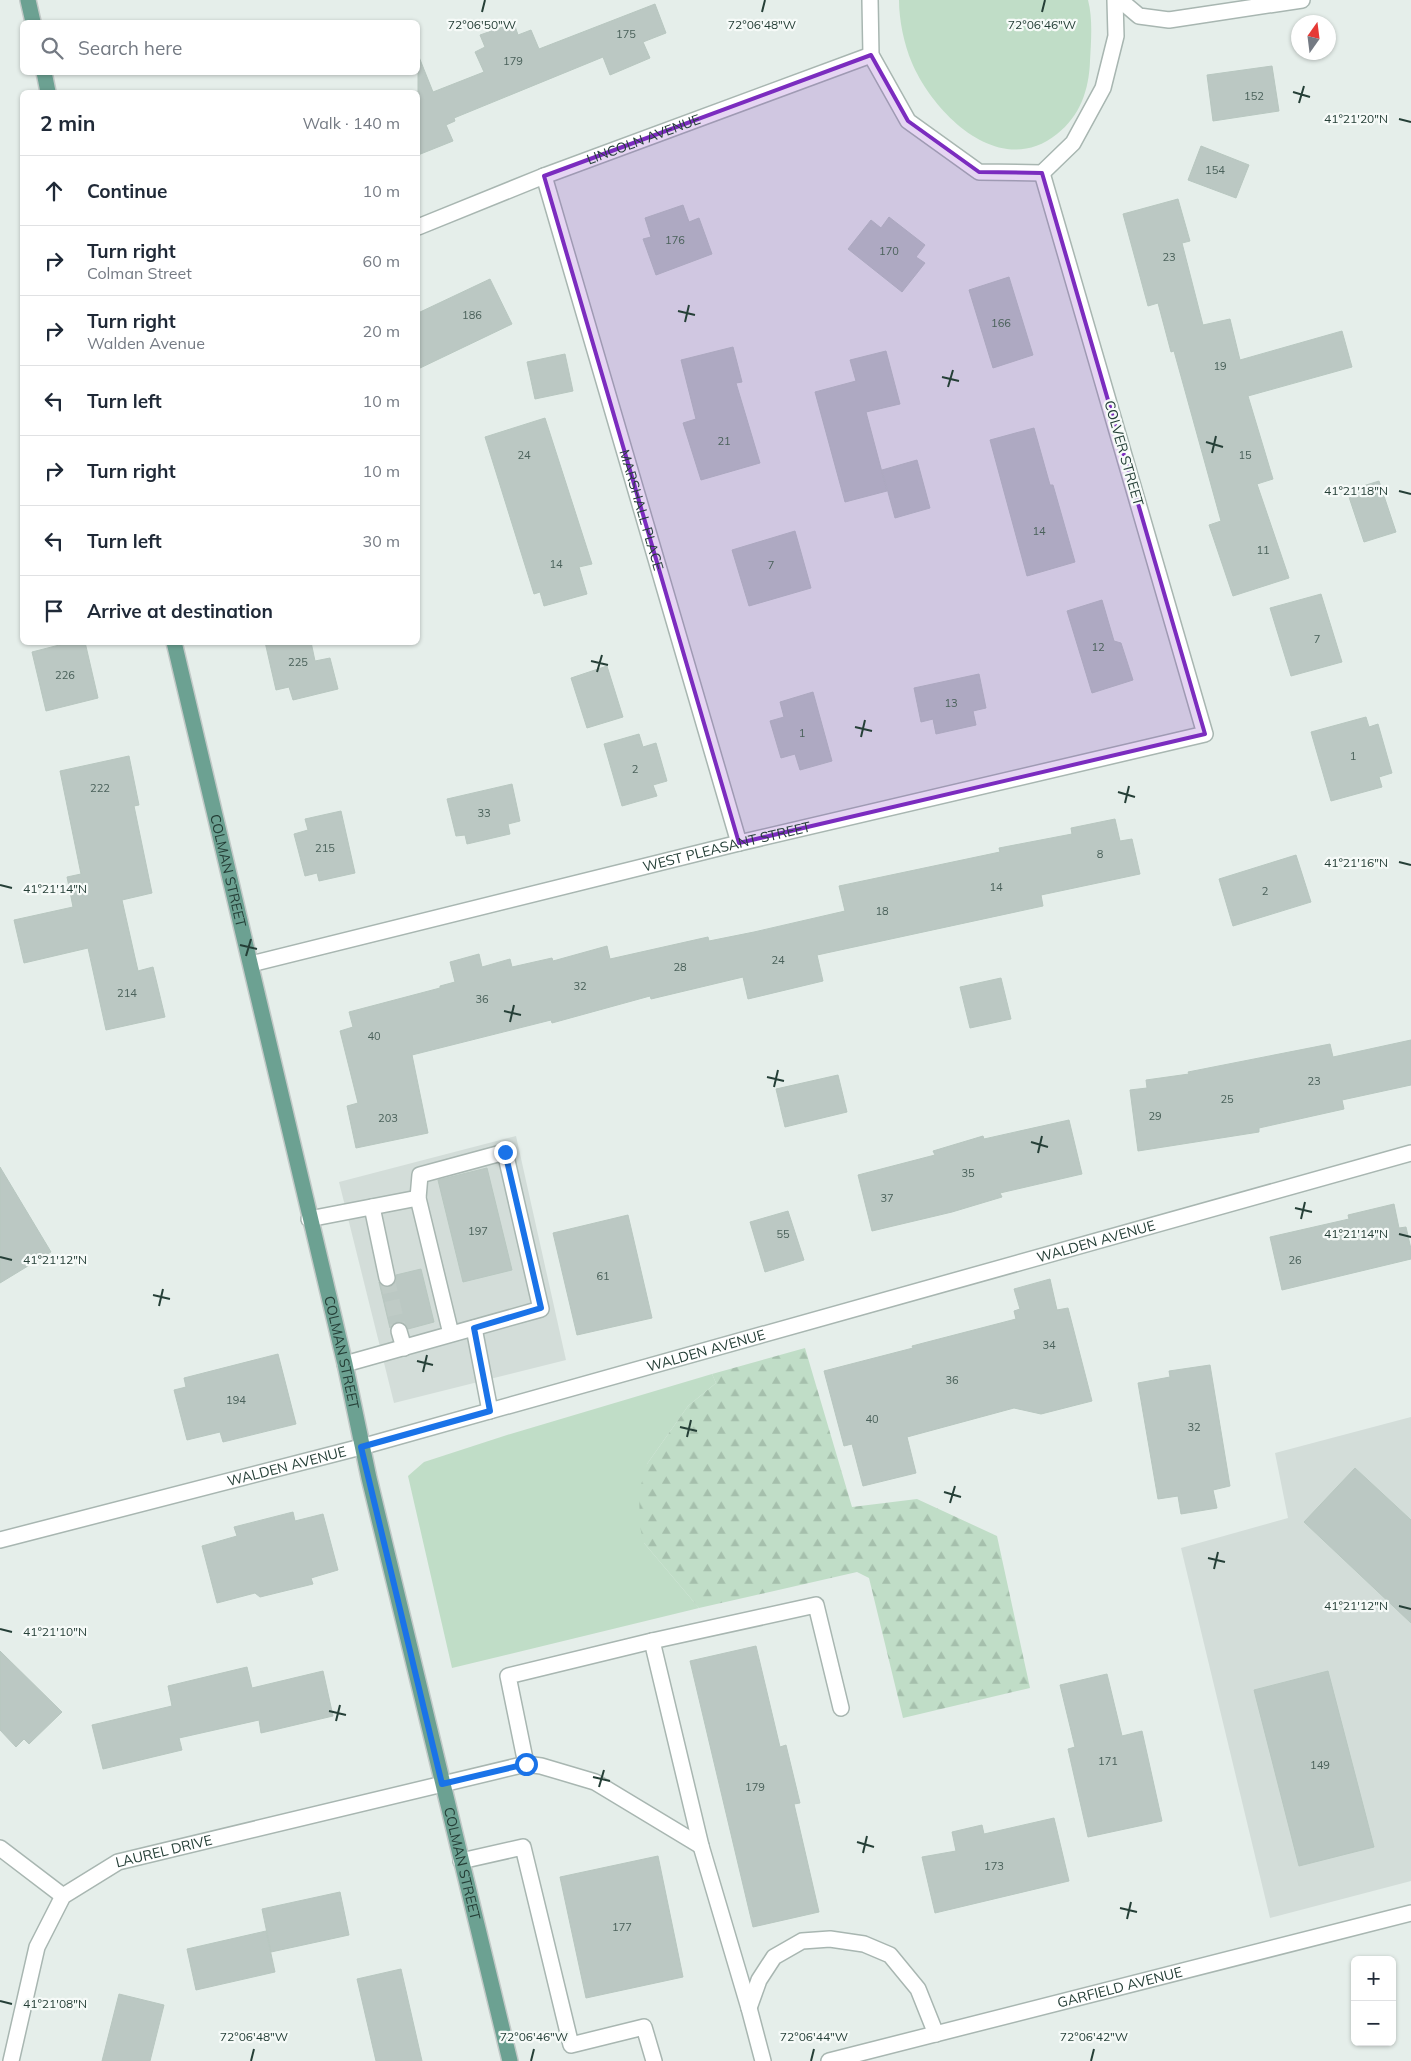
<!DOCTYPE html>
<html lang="en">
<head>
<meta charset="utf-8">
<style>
	body { margin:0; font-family:Mulish,sans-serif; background:#f6f6f7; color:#1f2937 }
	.controls { position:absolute; right:15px; bottom:15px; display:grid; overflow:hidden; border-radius:8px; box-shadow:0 1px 4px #0004 }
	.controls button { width:45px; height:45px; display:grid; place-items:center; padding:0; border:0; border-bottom:1px solid #e0e1e3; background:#fff; color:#1f2937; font:25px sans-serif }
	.compass { position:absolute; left:1291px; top:15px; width:45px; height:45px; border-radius:50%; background:#fff; box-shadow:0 1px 4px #0004; rotate:14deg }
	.stop { position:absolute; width:15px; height:15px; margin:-11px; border:4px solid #1a73e8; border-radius:50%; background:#fff }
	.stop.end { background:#1a73e8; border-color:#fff; box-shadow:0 1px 5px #0008 }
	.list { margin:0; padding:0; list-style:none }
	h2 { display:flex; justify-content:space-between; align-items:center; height:65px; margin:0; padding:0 20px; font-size:21px }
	h2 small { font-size:16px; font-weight:400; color:#747a83 }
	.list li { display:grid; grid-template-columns:32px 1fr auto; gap:15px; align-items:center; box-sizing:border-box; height:70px; padding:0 20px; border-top:1px solid #e0e1e3 }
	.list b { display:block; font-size:19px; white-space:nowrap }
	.list p { margin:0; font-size:16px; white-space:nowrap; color:#747a83 }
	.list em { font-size:16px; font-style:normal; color:#747a83 }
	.icon { flex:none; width:28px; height:28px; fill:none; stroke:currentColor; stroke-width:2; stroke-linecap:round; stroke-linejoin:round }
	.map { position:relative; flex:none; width:1411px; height:2061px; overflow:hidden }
	.search { position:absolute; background:#fff; box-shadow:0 1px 4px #0004; left:20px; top:20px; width:400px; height:55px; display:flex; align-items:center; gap:12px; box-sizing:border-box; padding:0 18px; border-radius:8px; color:#747a83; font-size:19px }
	.panel { position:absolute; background:#fff; box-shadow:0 1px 4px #0004; left:20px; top:90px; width:400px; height:555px; border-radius:8px }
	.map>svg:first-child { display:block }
	.built { fill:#d3ddd9 }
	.green { fill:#c0ddc7 }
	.forest { fill:url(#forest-firs) }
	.building { fill:#bbc8c3; stroke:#b8c7c0 }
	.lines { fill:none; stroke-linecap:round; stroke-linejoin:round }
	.minor-tunnel { stroke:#bfcbc6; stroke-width:15; stroke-dasharray:15 8; stroke-linecap:butt }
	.minor-casing { stroke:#a8b6b1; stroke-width:18 }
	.major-casing { stroke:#c2c9c7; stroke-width:18 }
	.minor { stroke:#fff; stroke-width:15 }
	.major { stroke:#6ca192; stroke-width:15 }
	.route { stroke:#1a73e8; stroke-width:6 }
	.marked { fill:#7b2cbf; fill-opacity:0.2; stroke:#7b2cbf; stroke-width:4; stroke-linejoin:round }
	.ticks { fill:none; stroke:#253f37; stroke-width:2 }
	.labels { text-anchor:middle; stroke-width:4.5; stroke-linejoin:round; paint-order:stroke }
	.number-label { font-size:11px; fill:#4a615a }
	.street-label { font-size:14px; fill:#253f37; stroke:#f6faf8 }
	.ticks-label { font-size:12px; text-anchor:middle; fill:#253f37; stroke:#f6faf8; stroke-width:4.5; stroke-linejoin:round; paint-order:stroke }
</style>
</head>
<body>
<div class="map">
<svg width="1411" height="2061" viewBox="0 0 1411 2061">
	<defs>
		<pattern id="forest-firs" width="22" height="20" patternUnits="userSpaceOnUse" patternTransform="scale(1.25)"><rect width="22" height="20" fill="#c0ddc7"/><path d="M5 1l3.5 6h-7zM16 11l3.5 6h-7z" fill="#a5bfac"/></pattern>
	</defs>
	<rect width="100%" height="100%" fill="#e5eeea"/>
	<path class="built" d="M516 1136 566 1360 394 1403 339 1182Z
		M1411 1417V1881L1270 1918 1181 1548 1288 1518 1275 1453Z"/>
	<path class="green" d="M899 0H1088C1093 19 1091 41 1090 61 1089 90 1080 116 1057 134 1000 180 934 114 912 63 904 44 899 20 899 0Z
		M712 1374 716 1383 688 1406 647 1464 644 1543 699 1608 452 1668 408 1476 424 1462 507 1435Z"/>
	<path class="forest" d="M805 1348 852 1507 917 1499 997 1536 1030 1688 903 1718 869 1578 857 1572 699 1608 644 1543 640 1527 639 1492 647 1464 688 1406 716 1383 712 1374Z"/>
	<path class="building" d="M655 4 666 33 643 42 650 58 610 75 603 57 454 118 455 121 446 125 453 141 418 155V58L419 57 433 92 484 72 475 52 485 47 480 35 514 23 518 35 531 30 539 49Z
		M1272 66 1279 111 1213 121 1207 75Z
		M1201 146 1249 165 1236 198 1188 180Z
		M1178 199 1190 241 1182 243 1203 325 1230 319 1240 360 1342 331 1352 367 1248 396 1273 479 1257 484 1289 578 1233 596 1209 525 1221 521 1174 351 1171 352 1158 303 1148 306 1123 214Z
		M683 205 689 222 699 218 712 254 656 275 643 239 651 237 645 218Z
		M889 217 925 245 916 257 925 263 902 292 848 249 871 220 881 228Z
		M1009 277 1033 355 993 368 969 290Z
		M490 279 512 324 418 369V313Z
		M733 347 742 382 736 383 760 463 701 480 683 423 696 419 681 360Z
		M886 351 900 404 866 412 887 491 845 502 815 392 856 381 850 360Z
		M565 354 573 391 535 399 527 362Z
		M545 418 592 564 579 567 587 594 544 606 540 592 534 594 485 437Z
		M1034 428 1050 485H1053L1075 562 1027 576 990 440Z
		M917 460 930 508 895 518 882 470Z
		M1379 481 1396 532 1364 542 1347 491Z
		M795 531 811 588 749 606 732 550Z
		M1321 594 1342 662 1291 676 1270 608Z
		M1102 600 1114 641 1121 643 1133 680 1092 693 1067 611Z
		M71 642H85L98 698 46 711 32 652Z
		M265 642H311L315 661 330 658 338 689 293 700 289 687 276 690Z
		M607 666 623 717 587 728 571 678Z
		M979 674 986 708 973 711 976 725 936 734 933 719 921 722 914 688Z
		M813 692 832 761 800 770 795 754 781 758 770 721 784 717 780 702Z
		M1366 717 1369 727 1378 724 1392 773 1379 777 1382 787 1331 801 1311 732Z
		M639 734 643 747 656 743 667 781 653 785 657 796 622 806 604 744Z
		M129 756 139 805 134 806 152 893 122 900 138 971 153 967 165 1017 106 1030 88 948 24 963 14 920 73 907 67 877 81 874 60 771Z
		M512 784 520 821 508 824 510 834 467 844 465 835 456 836 447 799Z
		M341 811 355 873 319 881 317 873 305 876 294 834 308 830 305 819Z
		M1115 819 1120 841 1132 839 1140 874 1041 895 1043 906 817 955 823 981 748 999 743 977 651 999 650 996 552 1023 551 1020 412 1055 428 1133 356 1148 347 1106 358 1103 340 1031 353 1027 349 1012 440 988V986L455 982 450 962 479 954 482 967 510 959 512 967 552 958 553 961 607 946 610 959 708 937 709 941 754 932 845 911 839 886 1000 852 999 848 1072 834 1071 828Z
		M1296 855 1311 902 1233 926 1219 879Z
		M1001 978 1011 1019 970 1028 960 987Z
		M1411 1040V1085L1342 1100 1344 1109 1259 1128V1132L1138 1151 1130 1090 1147 1088 1146 1080 1189 1074 1188 1072 1330 1044 1333 1057Z
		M838 1075 847 1112 785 1127 776 1089Z
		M1069 1120 1082 1174 1000 1193 1002 1197 952 1212 872 1231 858 1175 935 1155 933 1151 983 1136 984 1139Z
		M0 1167 51 1252 0 1283Z
		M487 1168 512 1270 463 1282 438 1180Z
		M1394 1204 1399 1228 1406 1227 1411 1249V1259L1282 1290 1270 1237 1349 1219 1348 1215Z
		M788 1211 804 1260 765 1272 750 1222Z
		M628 1215 652 1318 577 1335 553 1233Z
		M421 1269 434 1322 408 1329 405 1324 397 1322 390 1328 379 1282 384 1287H389L396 1281V1275Z
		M1050 1279 1057 1310 1068 1308 1092 1401 1041 1414 1014 1408 907 1437 916 1473 863 1486 852 1444 844 1446 824 1371 913 1348 912 1346 1016 1319 1014 1311 1020 1309 1014 1289Z
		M278 1354 296 1424 223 1442 220 1432 187 1440 174 1390 186 1387 184 1378Z
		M1210 1365 1230 1486 1213 1490 1217 1508 1181 1514 1178 1496 1158 1499 1138 1383 1170 1377 1169 1371Z
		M1355 1468 1411 1520V1623L1304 1522Z
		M293 1512 295 1521 323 1514 338 1570 311 1578 313 1584 260 1597 255 1593 217 1603 202 1546 237 1536 234 1527Z
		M756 1646 780 1747 786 1745 800 1803 794 1804 819 1912 753 1927 690 1661Z
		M0 1651 62 1712 29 1744 24 1739 16 1747 0 1730Z
		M247 1667 252 1688 323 1671 333 1716 261 1733 259 1720 179 1738 182 1750 103 1769 92 1725 172 1706 168 1686Z
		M1328 1671 1374 1847 1299 1866 1254 1690Z
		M1107 1674 1122 1736 1142 1731 1162 1821 1088 1837 1068 1749 1075 1747 1060 1685Z
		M1054 1818 1069 1881 935 1913 922 1857 956 1851 952 1832 982 1825 984 1834Z
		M658 1856 683 1977 586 1998 560 1877Z
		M340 1892 349 1935 271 1952 262 1909Z
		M266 1931 275 1972 196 1990 187 1949Z
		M401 1969 422 2061H376L357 1979Z
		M119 1994 164 2005 150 2061H102Z"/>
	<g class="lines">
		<path class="minor-tunnel" d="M387 1278 399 1331"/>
		<g class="minor-casing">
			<g id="minor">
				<path d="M870 0 871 55 908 121 979 172 1042 173 1073 143 1103 88 1116 36 1115 0"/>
				<path d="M1120 0 1139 16 1169 20 1302 0"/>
				<path id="s1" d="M544 176 739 843"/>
				<path id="s2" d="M418 227 544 176 871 55"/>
				<path id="s3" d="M251 964 739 843 1205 734 1042 173"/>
				<path d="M372 1207 387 1278"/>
				<path d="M309 1219 418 1198"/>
				<path d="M474 1328 490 1411"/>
				<path d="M399 1331 404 1348"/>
				<path d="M345 1364 541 1309 505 1152 420 1175 418 1198 451 1334"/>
				<path id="s4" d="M0 1540 361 1447 1411 1153"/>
				<path d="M526 1764 508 1676 652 1641"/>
				<path d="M0 1848 63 1896"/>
				<path d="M461 1861 523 1847 571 2045 644 2027 654 2061"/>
				<path d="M749 2008 759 1980 774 1957 802 1941 830 1939 864 1944 890 1955 918 1989 936 2034"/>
				<path id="s5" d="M11 2061 37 1947 63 1896 118 1862 526 1764 541 1766 595 1782 701 1846"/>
				<path d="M763 2061 749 2008 701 1846 652 1641 816 1605 841 1708"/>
				<path id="s6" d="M829 2061 1411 1913"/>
			</g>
		</g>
		<g class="major-casing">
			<g id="major">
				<path d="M28 0 33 22"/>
				<path d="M44 72 48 92"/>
				<path id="s7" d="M174 642 345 1364 369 1478 510 2061"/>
			</g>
		</g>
		<use href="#minor" class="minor"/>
		<use href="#major" class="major"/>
	</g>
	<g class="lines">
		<path class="route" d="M505 1152 541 1308 474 1328 490 1411 361 1447 442 1784 526 1764"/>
	</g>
	<path class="marked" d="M871 55 908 121 979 172 1042 173 1205 734 739 843 544 176Z"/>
	<path class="ticks" d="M482 12 485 0M762 12 765 0M1042 12 1045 0M1293 92 1310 97M1299 103 1304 86M1399 119 1411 122M678 311 695 315M685 322 689 305M942 377 959 381M948 387 953 370M1206 442 1223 447M1212 453 1216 436M1399 491 1411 494M591 661 608 665M597 672 602 655M855 727 872 731M861 737 865 720M1118 792 1135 797M1125 803 1129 786M1399 862 1411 865M0 885 12 888M240 945 257 949M246 956 251 939M504 1011 521 1015M510 1022 514 1005M767 1077 784 1081M774 1087 778 1070M1031 1142 1048 1147M1038 1153 1042 1136M1295 1208 1312 1212M1301 1219 1305 1202M1399 1234 1411 1237M0 1257 12 1260M153 1295 170 1299M159 1306 163 1289M417 1361 433 1365M423 1372 427 1355M680 1427 697 1431M687 1437 691 1420M944 1492 961 1497M950 1503 955 1486M1208 1558 1225 1562M1214 1569 1218 1552M1399 1606 1411 1609M0 1629 12 1632M329 1711 346 1715M336 1721 340 1705M593 1777 610 1781M599 1787 604 1770M857 1842 874 1847M863 1853 867 1836M1120 1908 1137 1912M1127 1919 1131 1902M0 2001 12 2004M251 2061 254 2049M531 2061 534 2049M811 2061 814 2049M1091 2061 1094 2049"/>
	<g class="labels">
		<g class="number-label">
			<text x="626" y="38">175</text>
			<text x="513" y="65">179</text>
			<text x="1254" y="100">152</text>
			<text x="1215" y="174">154</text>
			<text x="675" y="244">176</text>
			<text x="889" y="255">170</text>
			<text x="1169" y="261">23</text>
			<text x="472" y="319">186</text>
			<text x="1001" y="327">166</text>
			<text x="1220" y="370">19</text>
			<text x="724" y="445">21</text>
			<text x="524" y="459">24</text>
			<text x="1245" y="459">15</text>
			<text x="1039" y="535">14</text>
			<text x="1263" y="554">11</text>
			<text x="556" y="568">14</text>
			<text x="771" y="569">7</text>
			<text x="1317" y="643">7</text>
			<text x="1098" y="651">12</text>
			<text x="298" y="666">225</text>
			<text x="65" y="679">226</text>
			<text x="951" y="707">13</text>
			<text x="802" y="737">1</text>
			<text x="1353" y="760">1</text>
			<text x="635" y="773">2</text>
			<text x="100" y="792">222</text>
			<text x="484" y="817">33</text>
			<text x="325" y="852">215</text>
			<text x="1100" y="858">8</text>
			<text x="996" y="891">14</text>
			<text x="1265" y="895">2</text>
			<text x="882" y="915">18</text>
			<text x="778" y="964">24</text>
			<text x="680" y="971">28</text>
			<text x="580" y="990">32</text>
			<text x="127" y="997">214</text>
			<text x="482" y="1003">36</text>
			<text x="374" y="1040">40</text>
			<text x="1314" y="1085">23</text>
			<text x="1227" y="1103">25</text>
			<text x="1155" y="1120">29</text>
			<text x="388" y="1122">203</text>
			<text x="968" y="1177">35</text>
			<text x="887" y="1202">37</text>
			<text x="478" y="1235">197</text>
			<text x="783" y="1238">55</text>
			<text x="1295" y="1264">26</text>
			<text x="603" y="1280">61</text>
			<text x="1049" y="1349">34</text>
			<text x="952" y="1384">36</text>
			<text x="236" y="1404">194</text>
			<text x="872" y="1423">40</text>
			<text x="1194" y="1431">32</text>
			<text x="1108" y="1765">171</text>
			<text x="1320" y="1769">149</text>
			<text x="755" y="1791">179</text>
			<text x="994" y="1870">173</text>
			<text x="622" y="1931">177</text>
		</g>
		<g class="street-label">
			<text dy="5" stroke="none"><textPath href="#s2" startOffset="242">LINCOLN AVENUE</textPath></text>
			<text transform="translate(1124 453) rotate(74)" y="5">COLVER STREET</text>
			<text dy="5" stroke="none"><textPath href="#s1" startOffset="348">MARSHALL PLACE</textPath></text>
			<text dy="5" stroke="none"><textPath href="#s3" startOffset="490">WEST PLEASANT STREET</textPath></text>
			<text dy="5" stroke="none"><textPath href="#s7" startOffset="235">COLMAN STREET</textPath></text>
			<text dy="5" stroke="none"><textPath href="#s4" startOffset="1136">WALDEN AVENUE</textPath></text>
			<text dy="5" stroke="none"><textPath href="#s4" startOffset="731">WALDEN AVENUE</textPath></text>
			<text dy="5" stroke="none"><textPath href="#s7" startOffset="730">COLMAN STREET</textPath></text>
			<text dy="5" stroke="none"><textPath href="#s4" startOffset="296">WALDEN AVENUE</textPath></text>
			<text dy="5" stroke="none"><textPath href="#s5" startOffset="286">LAUREL DRIVE</textPath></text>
			<text dy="5" stroke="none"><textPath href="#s7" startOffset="1255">COLMAN STREET</textPath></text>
			<text dy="5" stroke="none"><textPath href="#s6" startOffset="300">GARFIELD AVENUE</textPath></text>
		</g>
	</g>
	<g class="ticks-label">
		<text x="762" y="29">72°06'48"W</text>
		<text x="1042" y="29">72°06'46"W</text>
		<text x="482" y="29">72°06'50"W</text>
		<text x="1356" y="123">41°21'20"N</text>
		<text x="1356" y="495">41°21'18"N</text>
		<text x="1356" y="867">41°21'16"N</text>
		<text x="55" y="893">41°21'14"N</text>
		<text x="1356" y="1238">41°21'14"N</text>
		<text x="55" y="1264">41°21'12"N</text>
		<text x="1356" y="1610">41°21'12"N</text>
		<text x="55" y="1636">41°21'10"N</text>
		<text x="55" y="2008">41°21'08"N</text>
		<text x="254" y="2041">72°06'48"W</text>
		<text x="534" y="2041">72°06'46"W</text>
		<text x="814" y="2041">72°06'44"W</text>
		<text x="1094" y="2041">72°06'42"W</text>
	</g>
</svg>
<div class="controls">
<button>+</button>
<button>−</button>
</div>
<svg class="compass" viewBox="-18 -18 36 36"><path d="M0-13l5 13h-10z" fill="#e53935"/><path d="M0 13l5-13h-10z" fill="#747a83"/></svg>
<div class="stop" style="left:526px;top:1764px"></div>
<div class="stop end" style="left:505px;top:1152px"></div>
<div class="search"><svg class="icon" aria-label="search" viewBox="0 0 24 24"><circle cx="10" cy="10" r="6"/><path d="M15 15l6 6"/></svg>Search here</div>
<section class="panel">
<h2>2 min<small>Walk · 140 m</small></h2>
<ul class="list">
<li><svg class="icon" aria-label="ahead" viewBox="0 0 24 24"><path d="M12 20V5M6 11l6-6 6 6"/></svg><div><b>Continue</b></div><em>10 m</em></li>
<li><svg class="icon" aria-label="right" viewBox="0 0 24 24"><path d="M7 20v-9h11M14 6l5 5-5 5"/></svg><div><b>Turn right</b><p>Colman Street</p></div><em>60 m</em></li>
<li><svg class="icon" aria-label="right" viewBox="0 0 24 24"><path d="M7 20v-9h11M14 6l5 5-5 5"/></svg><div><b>Turn right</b><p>Walden Avenue</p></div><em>20 m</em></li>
<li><svg class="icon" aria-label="left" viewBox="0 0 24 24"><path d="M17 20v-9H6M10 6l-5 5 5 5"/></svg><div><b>Turn left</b></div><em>10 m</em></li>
<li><svg class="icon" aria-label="right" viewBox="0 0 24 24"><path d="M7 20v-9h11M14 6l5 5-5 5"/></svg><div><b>Turn right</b></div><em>10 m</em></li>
<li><svg class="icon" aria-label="left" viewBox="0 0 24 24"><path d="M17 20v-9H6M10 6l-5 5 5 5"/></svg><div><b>Turn left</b></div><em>30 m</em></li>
<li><svg class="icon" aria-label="arrive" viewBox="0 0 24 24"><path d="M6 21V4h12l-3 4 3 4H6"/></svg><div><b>Arrive at destination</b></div></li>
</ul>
</section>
</div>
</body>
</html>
